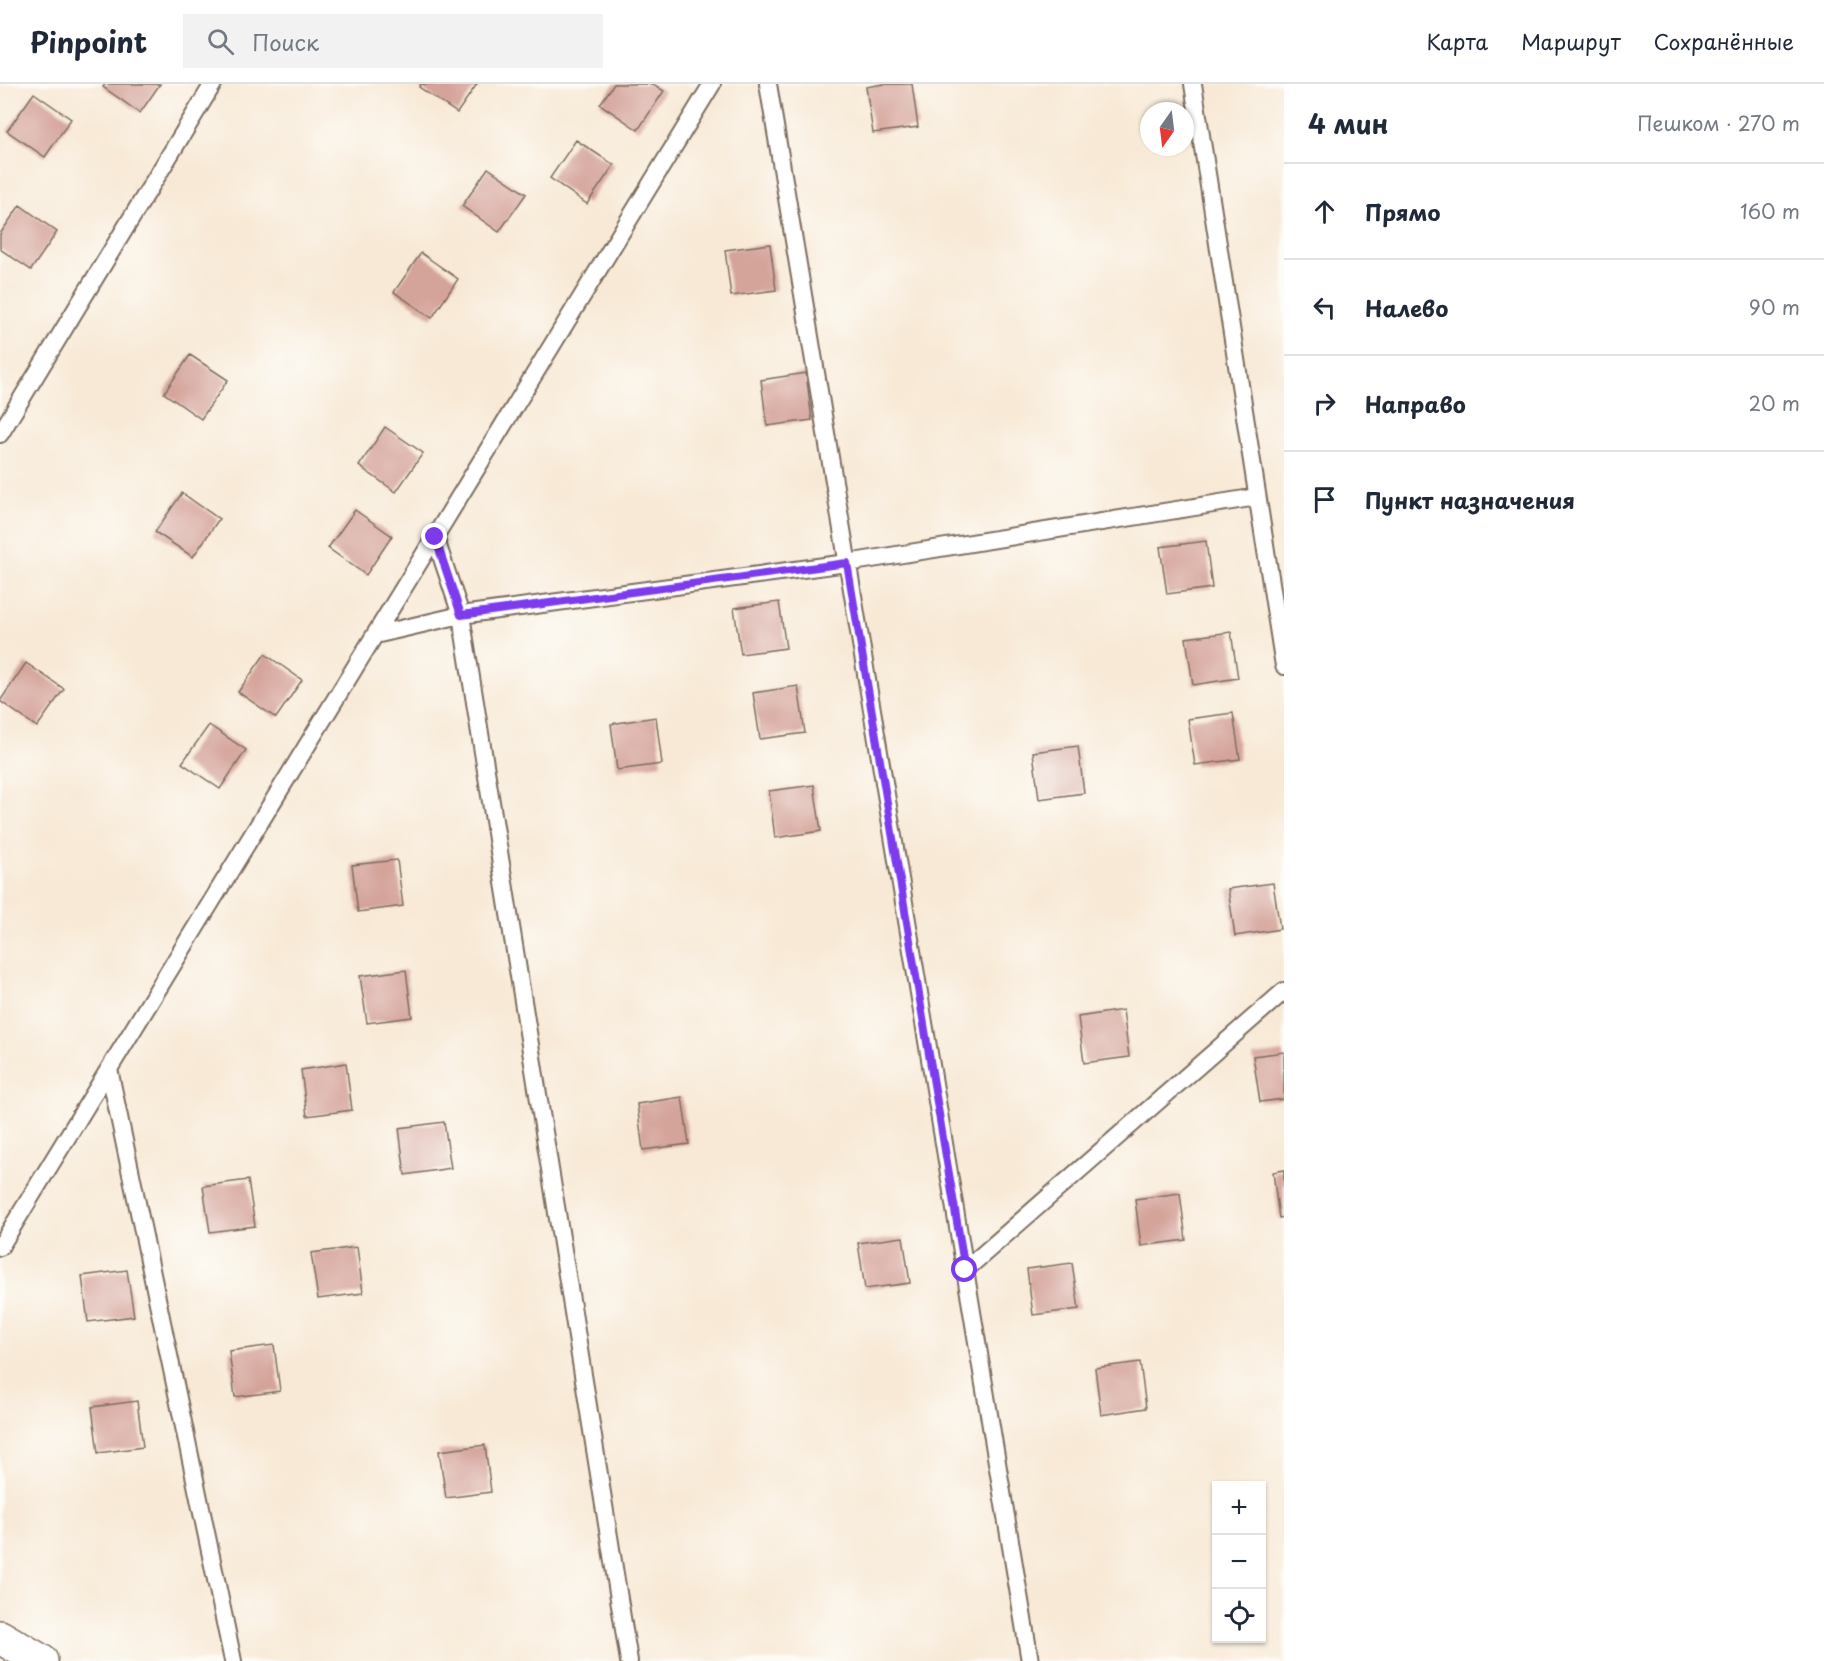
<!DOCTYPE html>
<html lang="ru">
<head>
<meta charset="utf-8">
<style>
	body { margin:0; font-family:"Playpen Sans",sans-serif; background:#f2f2f3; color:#1f2937 }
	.controls { position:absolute; right:18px; bottom:18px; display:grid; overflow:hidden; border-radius:0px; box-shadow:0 2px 4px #0004 }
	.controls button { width:54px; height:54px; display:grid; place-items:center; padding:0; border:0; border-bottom:2px solid #e0e1e3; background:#fff; color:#1f2937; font:30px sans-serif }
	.compass { position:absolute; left:1140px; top:18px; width:54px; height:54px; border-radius:50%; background:#fff; box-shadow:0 2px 4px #0004; rotate:194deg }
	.stop { position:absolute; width:18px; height:18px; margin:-14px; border:4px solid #7c3aed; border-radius:50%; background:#fff }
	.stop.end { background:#7c3aed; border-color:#fff; box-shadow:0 2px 6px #0008 }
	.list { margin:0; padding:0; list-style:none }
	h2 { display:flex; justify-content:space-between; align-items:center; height:78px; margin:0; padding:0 24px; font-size:26px }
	h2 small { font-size:20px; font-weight:400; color:#747a83 }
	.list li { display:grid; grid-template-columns:39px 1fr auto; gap:18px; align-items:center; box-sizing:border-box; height:96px; padding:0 24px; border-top:2px solid #e0e1e3 }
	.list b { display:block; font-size:22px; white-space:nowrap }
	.list em { font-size:20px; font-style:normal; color:#747a83 }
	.icon { flex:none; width:33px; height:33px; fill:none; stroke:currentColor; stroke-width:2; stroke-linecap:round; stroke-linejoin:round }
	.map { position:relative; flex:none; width:1284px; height:1577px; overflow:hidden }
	header { display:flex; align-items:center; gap:36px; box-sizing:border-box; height:84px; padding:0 30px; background:#fff; border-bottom:2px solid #e0e1e3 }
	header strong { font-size:28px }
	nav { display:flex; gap:33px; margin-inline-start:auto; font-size:21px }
	.search { width:420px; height:54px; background:#f2f2f3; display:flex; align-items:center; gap:15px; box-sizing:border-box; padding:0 21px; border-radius:0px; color:#747a83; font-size:22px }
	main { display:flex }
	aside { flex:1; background:#fff }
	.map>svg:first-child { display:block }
	.building { fill:#d4a39a }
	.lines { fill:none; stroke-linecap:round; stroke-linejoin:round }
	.service-casing { stroke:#7d6d5e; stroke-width:20 }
	.minor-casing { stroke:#7d6d5e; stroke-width:36 }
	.service { stroke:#fff; stroke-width:16 }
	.minor { stroke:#fff; stroke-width:33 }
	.route { stroke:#7c3aed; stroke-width:8 }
</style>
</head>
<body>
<header>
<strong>Pinpoint</strong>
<div class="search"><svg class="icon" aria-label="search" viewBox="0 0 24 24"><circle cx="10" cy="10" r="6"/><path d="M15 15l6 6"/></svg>Поиск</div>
<nav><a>Карта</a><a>Маршрут</a><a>Сохранённые</a></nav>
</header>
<main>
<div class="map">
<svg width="1284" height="1577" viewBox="0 0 1284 1577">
	<rect width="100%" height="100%" fill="#fdfcf7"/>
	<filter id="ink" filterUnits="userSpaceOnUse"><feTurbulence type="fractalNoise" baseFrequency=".0167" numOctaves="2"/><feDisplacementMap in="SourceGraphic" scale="12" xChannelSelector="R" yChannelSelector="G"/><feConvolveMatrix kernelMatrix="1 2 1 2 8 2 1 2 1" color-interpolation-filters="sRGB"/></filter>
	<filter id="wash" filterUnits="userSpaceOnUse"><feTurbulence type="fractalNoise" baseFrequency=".008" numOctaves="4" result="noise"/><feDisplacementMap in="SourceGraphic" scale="24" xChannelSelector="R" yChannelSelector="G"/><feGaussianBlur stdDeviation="1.35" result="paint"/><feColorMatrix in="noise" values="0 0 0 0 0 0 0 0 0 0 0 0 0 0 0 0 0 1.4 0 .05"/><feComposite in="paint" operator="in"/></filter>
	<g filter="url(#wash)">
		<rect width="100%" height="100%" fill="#f8e9d6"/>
		<g id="blocks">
			<path class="building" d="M105 0H160L140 29 103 3Z
				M421 0H477L457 29 419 3Z
				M614 0H653L664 7 638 46 600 20Z
				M884 0H912L918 43 873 49 866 3Z
				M34 9 71 35 45 73 7 47Z
				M576 56 614 81 587 120 550 94Z
				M488 84 526 110 499 148 462 122Z
				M20 121 57 148 31 186 0 165V150Z
				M770 160 776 206 731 212 725 166Z
				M421 169 458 195 432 234 394 208Z
				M190 271 228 296 201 335 164 309Z
				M806 289 812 336 767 342 761 296Z
				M385 343 423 369 396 408 359 382Z
				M182 409 219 435 193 473 155 448Z
				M355 426 392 452 366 491 328 464Z
				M1206 457 1212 504 1167 510 1160 463Z
				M779 518 786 564 741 570 734 524Z
				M1231 548 1238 594 1193 601 1186 554Z
				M265 570 302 596 276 634 238 608Z
				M26 579 64 605 37 643 0 617Z
				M798 602 805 649 760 655 753 609Z
				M1233 629 1240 675 1195 681 1188 635Z
				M656 633 662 680 617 686 611 640Z
				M209 641 246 666 220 705 182 679Z
				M1078 662 1084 709 1039 715 1033 668Z
				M814 701 821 747 775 754 769 707Z
				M397 776 403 822 358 828 352 781Z
				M1273 799 1280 845 1235 852 1228 805Z
				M406 886 412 933 367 939 360 892Z
				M1123 926 1129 973 1084 979 1078 933Z
				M1284 968V1015L1260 1018 1253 972Z
				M346 979 352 1026 307 1032 301 986Z
				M682 1013 689 1060 643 1066 637 1020Z
				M444 1038 451 1084 405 1091 399 1044Z
				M1284 1086V1133L1279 1134 1273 1088Z
				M248 1096 255 1142 210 1148 203 1102Z
				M1180 1109 1186 1156 1141 1162 1135 1115Z
				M903 1153 910 1199 865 1205 858 1159Z
				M357 1163 363 1209 318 1215 311 1169Z
				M1072 1179 1079 1225 1033 1231 1027 1185Z
				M127 1186 134 1232 88 1238 82 1192Z
				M274 1261 280 1307 235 1313 229 1267Z
				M1140 1278 1146 1324 1101 1331 1095 1284Z
				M137 1317 143 1363 98 1369 92 1323Z
				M485 1361 491 1408 446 1414 439 1367Z"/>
		</g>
	</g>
	<g filter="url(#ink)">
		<use href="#blocks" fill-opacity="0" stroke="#7d6d5e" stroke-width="1.5"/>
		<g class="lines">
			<g class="service-casing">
				<path id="service" d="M768 0 1030 1577
					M1193 0 1284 582
					M0 350 213 0
					M435 453 461 531 629 1577
					M375 551 461 531 847 479 1257 413
					M109 985 233 1577
					M0 1163 712 0
					M965 1186 1284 907"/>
			</g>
			<g class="minor-casing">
				<path id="minor" d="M0 1553 41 1577"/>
			</g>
			<use href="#service" class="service"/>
			<use href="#minor" class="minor"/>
		</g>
	</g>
	<g class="lines" filter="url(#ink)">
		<path class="route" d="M435 453 461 531 847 479 965 1186"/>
	</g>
</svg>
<div class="controls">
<button>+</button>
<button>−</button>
<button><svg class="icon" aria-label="locate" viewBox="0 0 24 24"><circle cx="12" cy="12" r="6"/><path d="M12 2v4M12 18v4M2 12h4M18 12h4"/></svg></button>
</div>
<svg class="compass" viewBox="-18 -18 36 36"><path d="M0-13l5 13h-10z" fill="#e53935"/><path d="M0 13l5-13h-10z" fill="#747a83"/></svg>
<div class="stop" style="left:965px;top:1186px"></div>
<div class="stop end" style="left:435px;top:453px"></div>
</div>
<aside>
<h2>4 мин<small>Пешком · 270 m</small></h2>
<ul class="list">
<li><svg class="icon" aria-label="ahead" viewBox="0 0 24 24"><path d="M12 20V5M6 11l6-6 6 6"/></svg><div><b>Прямо</b></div><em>160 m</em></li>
<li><svg class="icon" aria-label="left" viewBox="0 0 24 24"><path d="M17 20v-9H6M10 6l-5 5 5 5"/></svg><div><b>Налево</b></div><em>90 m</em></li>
<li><svg class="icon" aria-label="right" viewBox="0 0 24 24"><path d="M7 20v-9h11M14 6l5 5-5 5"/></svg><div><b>Направо</b></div><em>20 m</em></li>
<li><svg class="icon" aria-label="arrive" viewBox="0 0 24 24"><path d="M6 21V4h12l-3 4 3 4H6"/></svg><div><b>Пункт назначения</b></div></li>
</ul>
</aside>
</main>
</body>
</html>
